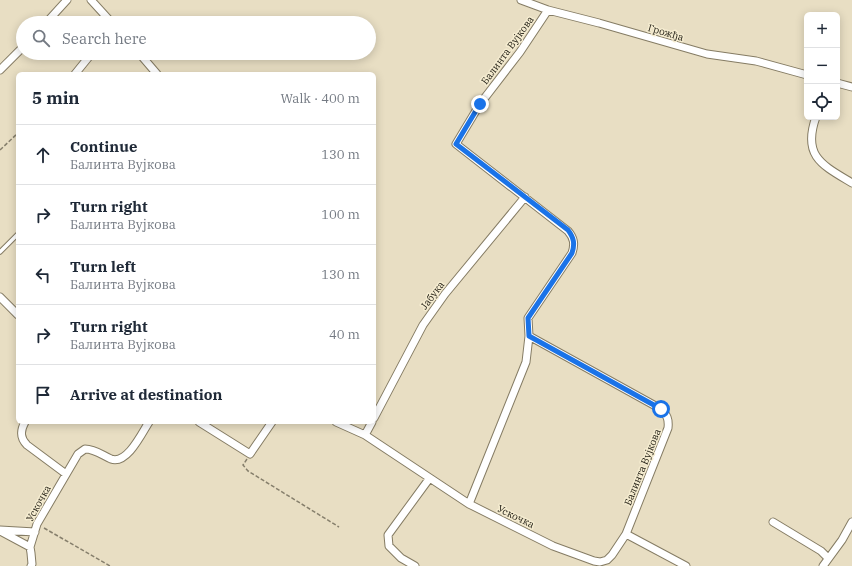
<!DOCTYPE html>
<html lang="en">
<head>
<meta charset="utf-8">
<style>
	body { margin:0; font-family:"IBM Plex Serif",serif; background:#f6f6f7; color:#1f2937 }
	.controls { position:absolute; right:12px; top:12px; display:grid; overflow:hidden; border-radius:6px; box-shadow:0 2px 10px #0003 }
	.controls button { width:36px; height:36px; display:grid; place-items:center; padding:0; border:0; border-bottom:1px solid #e0e1e3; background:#fff; color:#1f2937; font:20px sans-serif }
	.stop { position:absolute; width:12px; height:12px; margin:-9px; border:3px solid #1a73e8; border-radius:50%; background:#fff }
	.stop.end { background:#1a73e8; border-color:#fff; box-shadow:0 1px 4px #0008 }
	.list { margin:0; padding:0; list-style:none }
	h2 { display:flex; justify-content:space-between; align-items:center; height:52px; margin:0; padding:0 16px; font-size:17px }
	h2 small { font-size:13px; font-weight:400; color:#747a83 }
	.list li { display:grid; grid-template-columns:26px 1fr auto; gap:12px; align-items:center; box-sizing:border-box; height:60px; padding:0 16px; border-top:1px solid #e0e1e3 }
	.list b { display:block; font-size:15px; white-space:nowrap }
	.list p { margin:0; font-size:13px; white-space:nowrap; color:#747a83 }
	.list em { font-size:13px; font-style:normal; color:#747a83 }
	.icon { flex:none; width:22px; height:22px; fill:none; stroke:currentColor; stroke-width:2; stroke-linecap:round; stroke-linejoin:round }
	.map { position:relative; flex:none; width:852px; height:566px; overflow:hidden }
	.search { position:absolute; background:#fff; box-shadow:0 2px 10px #0003; left:16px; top:16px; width:360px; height:44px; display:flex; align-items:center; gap:10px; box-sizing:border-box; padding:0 14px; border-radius:22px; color:#747a83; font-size:15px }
	.panel { position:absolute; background:#fff; box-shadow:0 2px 10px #0003; left:16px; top:72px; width:360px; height:352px; border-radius:6px }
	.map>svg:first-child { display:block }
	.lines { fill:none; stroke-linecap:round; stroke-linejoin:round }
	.service-casing { stroke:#857c64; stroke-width:5.5 }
	.minor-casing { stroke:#857c64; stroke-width:9 }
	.path { stroke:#867f6c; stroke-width:1.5; stroke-dasharray:4 2; stroke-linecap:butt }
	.service { stroke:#fff; stroke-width:3.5 }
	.minor { stroke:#fff; stroke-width:7 }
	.route { stroke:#1a73e8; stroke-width:5 }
	.labels { text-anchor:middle; stroke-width:3; stroke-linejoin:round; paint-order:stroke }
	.street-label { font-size:10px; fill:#1f1c12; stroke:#f5ecd0 }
</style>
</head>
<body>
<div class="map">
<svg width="852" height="566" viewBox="0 0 852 566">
	<rect width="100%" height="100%" fill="#e8dec3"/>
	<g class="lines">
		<g class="service-casing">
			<path id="service" d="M0 252 18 234"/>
		</g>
		<g class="minor-casing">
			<path id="minor" d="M91 0 112 23
				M521 0 548 10 599 23 707 54 756 61 807 75
				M46 23 67 0
				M139 53 157 74
				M0 70 23 47
				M75 74 92 53
				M837 83 852 87
				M816 117C802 156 822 165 852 183
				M0 297 18 315
				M374 418 423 325 445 294 525 197
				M25 422C20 431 20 438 27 445L66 474
				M199 422 250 454 272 422
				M336 422 365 435 469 504 553 546 594 561 600 562 607 560 612 555 626 534 668 428C669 419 667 415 661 409L529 336
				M365 435 372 422
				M469 504 526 362 529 336 528 318 572 253C575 244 574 238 568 231L456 144 480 104 520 52 548 10
				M773 522 821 551 828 558
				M0 530 35 532
				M2 532 30 547
				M626 534 686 566
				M31 566 32 564 31 553 30 547 37 524 78 454 85 449C95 449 102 455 111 459 127 465 142 433 149 422
				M415 566 401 558 389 546 388 535 429 479
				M823 566 842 540 852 522"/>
		</g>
		<path class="path" d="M0 150 18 133
			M247 459 243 465 248 471 339 527
			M44 528 110 566"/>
		<use href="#service" class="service"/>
		<use href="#minor" class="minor"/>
	</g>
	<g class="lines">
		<path class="route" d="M480 104 456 144 568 230C574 238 575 244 572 253L528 318 529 336 661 409"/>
	</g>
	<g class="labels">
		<g class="street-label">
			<text transform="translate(666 32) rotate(16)" y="4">Грожђа</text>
			<text transform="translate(507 50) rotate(-54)" y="4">Балинта Вујкова</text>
			<text transform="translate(432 295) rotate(-53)" y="4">Јабука</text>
			<text transform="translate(642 467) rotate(-68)" y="4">Балинта Вујкова</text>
			<text transform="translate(38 503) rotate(-61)" y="4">Ускочка</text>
			<text transform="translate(516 516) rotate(26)" y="4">Ускочка</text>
		</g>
	</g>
</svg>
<div class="controls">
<button>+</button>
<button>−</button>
<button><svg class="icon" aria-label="locate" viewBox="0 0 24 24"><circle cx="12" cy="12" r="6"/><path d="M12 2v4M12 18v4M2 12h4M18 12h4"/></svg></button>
</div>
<div class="stop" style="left:661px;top:409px"></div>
<div class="stop end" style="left:480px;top:104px"></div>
<div class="search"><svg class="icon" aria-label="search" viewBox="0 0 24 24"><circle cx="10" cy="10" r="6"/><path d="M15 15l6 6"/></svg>Search here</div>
<section class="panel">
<h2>5 min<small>Walk · 400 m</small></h2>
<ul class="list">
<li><svg class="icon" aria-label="ahead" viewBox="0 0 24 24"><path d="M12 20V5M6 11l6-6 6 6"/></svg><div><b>Continue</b><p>Балинта Вујкова</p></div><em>130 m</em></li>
<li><svg class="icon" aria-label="right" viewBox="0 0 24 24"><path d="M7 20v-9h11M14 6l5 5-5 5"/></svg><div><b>Turn right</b><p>Балинта Вујкова</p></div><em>100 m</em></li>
<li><svg class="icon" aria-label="left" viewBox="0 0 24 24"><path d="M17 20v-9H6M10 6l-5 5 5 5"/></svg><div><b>Turn left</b><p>Балинта Вујкова</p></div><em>130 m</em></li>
<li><svg class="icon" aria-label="right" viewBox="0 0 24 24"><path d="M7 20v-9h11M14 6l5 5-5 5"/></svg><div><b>Turn right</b><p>Балинта Вујкова</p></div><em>40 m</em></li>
<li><svg class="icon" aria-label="arrive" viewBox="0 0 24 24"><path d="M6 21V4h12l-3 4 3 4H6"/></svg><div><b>Arrive at destination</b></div></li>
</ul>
</section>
</div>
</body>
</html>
